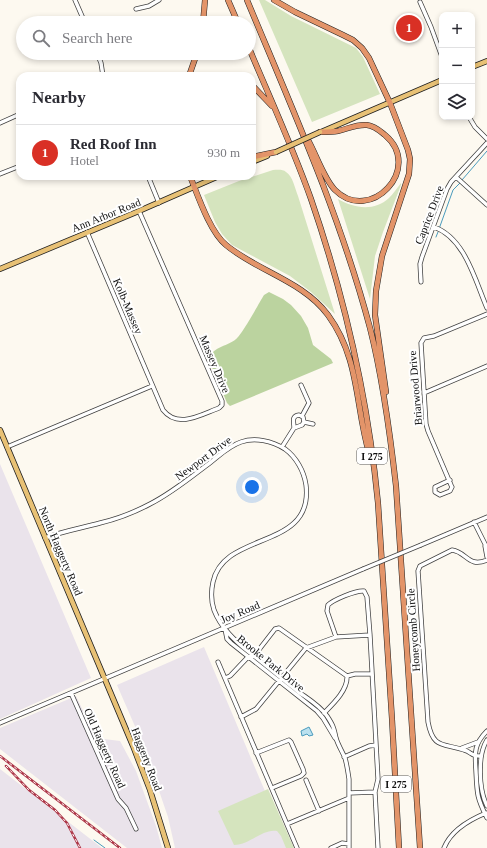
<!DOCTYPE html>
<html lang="en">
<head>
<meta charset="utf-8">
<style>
	body { margin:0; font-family:"Times New Roman",serif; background:#f2f2f3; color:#2b2b33 }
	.controls { position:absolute; right:12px; top:12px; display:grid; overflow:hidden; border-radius:8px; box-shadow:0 2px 6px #0003 }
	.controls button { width:36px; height:36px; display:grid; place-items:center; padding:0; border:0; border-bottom:1px solid #e1e1e2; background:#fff; color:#2b2b33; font:20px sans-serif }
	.you { position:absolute; left:252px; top:487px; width:14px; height:14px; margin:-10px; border:3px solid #fff; border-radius:50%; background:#1a73e8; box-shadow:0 0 0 6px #1a73e833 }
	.badge { display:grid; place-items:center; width:26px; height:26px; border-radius:50%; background:#d93025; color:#fff; font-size:13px; font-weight:700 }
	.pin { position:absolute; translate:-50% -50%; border:2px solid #fff; box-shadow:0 1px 4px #0006 }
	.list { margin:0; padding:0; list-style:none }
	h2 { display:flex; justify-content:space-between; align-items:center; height:52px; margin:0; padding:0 16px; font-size:17px }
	h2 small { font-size:13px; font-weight:400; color:#7c7c81 }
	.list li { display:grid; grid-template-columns:26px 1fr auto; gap:12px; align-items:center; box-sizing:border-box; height:56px; padding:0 16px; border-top:1px solid #e1e1e2 }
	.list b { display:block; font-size:15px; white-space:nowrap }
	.list p { margin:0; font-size:13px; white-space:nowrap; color:#7c7c81 }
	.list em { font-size:13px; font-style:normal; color:#7c7c81 }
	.icon { flex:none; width:22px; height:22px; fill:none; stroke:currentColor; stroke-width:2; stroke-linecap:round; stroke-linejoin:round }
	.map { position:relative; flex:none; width:487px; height:848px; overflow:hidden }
	.search { position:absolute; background:#fff; box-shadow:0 2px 6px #0003; left:16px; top:16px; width:240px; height:44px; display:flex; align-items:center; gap:10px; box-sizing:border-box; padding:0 14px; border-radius:22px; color:#7c7c81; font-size:15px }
	.panel { position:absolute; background:#fff; box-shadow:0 2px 6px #0003; left:16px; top:72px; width:240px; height:108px; border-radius:12px }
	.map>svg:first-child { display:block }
	.industrial { fill:#eae3eb }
	.green { fill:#d5e4be }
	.forest { fill:#bbd39f }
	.water { fill:#bbe1ef; stroke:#4a9bbd }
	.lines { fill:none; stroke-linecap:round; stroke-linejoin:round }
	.stream { stroke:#4a9bbd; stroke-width:1 }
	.minor-casing { stroke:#414141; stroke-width:5 }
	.major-casing { stroke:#1f1f1f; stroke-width:6 }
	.highway-casing { stroke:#1f1f1f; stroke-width:6 }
	.minor { stroke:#fff; stroke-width:3.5 }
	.major { stroke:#e8c175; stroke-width:4.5 }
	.highway { stroke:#e39469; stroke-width:5 }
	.rail-casing { stroke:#ad3648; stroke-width:2.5 }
	.rail { stroke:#fff; stroke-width:1; stroke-dasharray:3; stroke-linecap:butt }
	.minor-bridge-casing { stroke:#414141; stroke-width:5; stroke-linecap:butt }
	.major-bridge-casing { stroke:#1f1f1f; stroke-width:6; stroke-linecap:butt }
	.minor-bridge { stroke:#fff; stroke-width:3.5 }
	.major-bridge { stroke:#e8c175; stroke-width:4.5 }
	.labels { text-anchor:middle; stroke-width:4; stroke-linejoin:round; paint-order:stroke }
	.shield { fill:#fff; stroke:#565656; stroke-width:1 }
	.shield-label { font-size:10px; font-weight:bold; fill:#0e0e0e }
	.street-label { font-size:11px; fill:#0e0e0e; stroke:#fff }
</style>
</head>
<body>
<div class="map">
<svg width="487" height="848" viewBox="0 0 487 848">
	<rect width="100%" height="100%" fill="#fdf9f0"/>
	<path class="industrial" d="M0 464 91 678 0 719Z
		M204 647 289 848H175L168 817 144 747 117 685Z
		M76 696 96 738 120 741 136 771 156 826 162 848H127L0 749V728Z
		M0 769 102 848H0Z"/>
	<path class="green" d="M259 0H265L291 16 356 48 363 57 380 94 312 122Z
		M273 170C277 170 283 169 286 172 293 176 295 189 298 196L335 314 311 292 290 276 232 245 222 234 215 222 204 195 239 181Z
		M401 183V185L383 232 375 256 370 299 338 199C353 208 374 212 389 198 393 194 397 188 401 183Z
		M268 789 294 848H286L281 836 277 831C263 828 250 845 234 845L218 811Z"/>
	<path class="forest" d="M269 292 283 299 291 305 301 316 308 328 313 345 331 359 333 363 230 406 227 403 209 360C210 348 227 346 235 340 241 337 259 303 264 295Z"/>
	<path class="water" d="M309 727 313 735 309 736 307 734 302 736 301 731Z"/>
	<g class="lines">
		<path class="stream" d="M462 180 487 151
			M439 229 453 190 460 183
			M436 237 438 232
			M94 840 105 848"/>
		<g class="minor-casing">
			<path id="minor" d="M75 0 85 23
				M420 2 431 27 442 57
				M136 9 149 6 159 0
				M97 53 101 63 103 76
				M469 117 475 127 487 139
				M0 123 20 114
				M0 174 20 166
				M148 176 159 203
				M456 177 487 205
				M434 227C465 238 475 280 487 308
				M87 232 163 410C178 429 200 415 219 408L222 405V401L139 211
				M421 282 420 264 422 257 447 189 451 182 487 143
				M301 385 309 403 302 416
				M424 393 487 366
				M299 415 303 417 304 422 302 425 294 428C294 422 291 416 299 415Z
				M304 422 313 424
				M7 447 152 386
				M282 447 294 428
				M450 480 435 487V492L440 495 450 491 452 487 451 485 428 431 426 424 421 343 424 338 434 336 487 314
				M474 522 487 548
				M45 538C63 531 82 528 100 523 117 519 135 512 150 504 172 493 191 477 211 462 220 455 229 446 241 442 255 437 272 441 285 449 296 457 304 471 306 485 314 551 224 530 213 582 211 591 211 601 214 610 221 628 235 641 250 653 267 666 283 680 300 693 310 700 320 706 327 716 333 725 334 728 336 738 338 745 342 751 345 758 347 765 348 772 349 779V848
				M421 545 487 517
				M485 546 487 557
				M225 629 227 639 231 643 317 711 323 718 335 738
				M336 637 327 611 328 605C333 600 356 590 364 591L367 597 370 635 378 779 375 792 349 793
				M218 662 297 848
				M225 678 230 676 248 657 254 656 275 629 279 628 347 676 355 674H372
				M71 693 118 799 126 808 136 829
				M324 713C333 704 348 690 347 676
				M241 717 256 709 306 648 336 637 370 635
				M0 723 363 569
				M487 731C473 745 475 754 476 772 477 794 477 798 487 818
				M487 740C477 756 479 790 487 806
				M462 748 478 742
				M256 753 289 740 291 742 303 769 304 773 301 776 272 788
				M481 756C471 757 472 752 464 750 443 743 433 749 428 722L418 571 420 566 452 550C467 552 468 568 487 560
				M344 757 369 746 376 745
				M306 780 319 811
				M375 792 378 848
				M287 824 349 798
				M331 848 342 843 349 844
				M444 848C451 830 469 820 486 813"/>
		</g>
		<g class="major-casing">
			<path id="major" d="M472 67 487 61
				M321 132 442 80
				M252 162 267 156
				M0 269 139 211 219 176
				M0 430 133 746 150 790 168 848"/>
		</g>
		<g class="highway-casing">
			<path id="highway" d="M228 0 238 23
				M247 0C292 108 340 215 370 328 383 379 390 433 396 486L420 848
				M274 0 295 12 343 35 353 40 362 48 369 58 390 103 408 150 410 159 409 174 382 256 376 291 375 315 386 392
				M203 23 205 0
				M249 48C270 98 293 148 311 199 345 298 368 399 378 503L392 719 399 848
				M189 76 197 53
				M252 85 272 106
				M308 140C316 154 324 179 335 190 370 225 424 168 385 135 380 131 375 126 367 125 356 124 348 129 338 131 332 132 325 132 320 132
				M252 157 276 152
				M190 176C198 196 210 232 226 245 257 271 303 281 328 315 360 359 355 405 369 453"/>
		</g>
		<use href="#minor" class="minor"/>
		<use href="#major" class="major"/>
		<use href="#highway" class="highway"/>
		<g class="rail-casing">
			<path id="rail" d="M0 756 120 848
				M6 766 29 790 55 810 67 823 80 848"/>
		</g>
		<use href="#rail" class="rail"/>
		<g class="minor-bridge-casing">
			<path id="minor-bridge" d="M363 569 421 545"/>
		</g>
		<g class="major-bridge-casing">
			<path id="major-bridge" d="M276 152 320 132"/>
		</g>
		<use href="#minor-bridge" class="minor-bridge"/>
		<use href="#major-bridge" class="major-bridge"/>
	</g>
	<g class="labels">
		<g class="shield">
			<rect x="357" y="448" width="30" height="16" rx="3"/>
			<rect x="381" y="776" width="30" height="16" rx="3"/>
		</g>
		<g class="shield-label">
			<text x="372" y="460">I 275</text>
			<text x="396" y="788">I 275</text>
		</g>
		<g class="street-label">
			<text transform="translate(106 215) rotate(-22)" y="4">Ann Arbor Road</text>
			<text transform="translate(429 215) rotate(-69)" y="4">Caprice Drive</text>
			<text transform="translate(128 306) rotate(67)" y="4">Kolb-Massey</text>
			<text transform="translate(215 364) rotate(67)" y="4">Massey Drive</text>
			<text transform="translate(415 388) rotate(-95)" y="4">Briarwood Drive</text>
			<text transform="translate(203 458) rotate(-36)" y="4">Newport Drive</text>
			<text transform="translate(61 551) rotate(67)" y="4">North Haggerty Road</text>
			<text transform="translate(240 612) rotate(-23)" y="4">Joy Road</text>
			<text transform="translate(413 630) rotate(-94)" y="4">Honeycomb Circle</text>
			<text transform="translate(271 663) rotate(39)" y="4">Brooke Park Drive</text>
			<text transform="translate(105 748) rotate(66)" y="4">Old Haggerty Road</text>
			<text transform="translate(147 759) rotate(69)" y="4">Haggerty Road</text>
		</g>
	</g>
</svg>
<div class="controls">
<button>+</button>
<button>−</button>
<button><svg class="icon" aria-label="layers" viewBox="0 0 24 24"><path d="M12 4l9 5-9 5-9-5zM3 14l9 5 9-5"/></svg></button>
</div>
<div class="you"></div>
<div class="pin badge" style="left:409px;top:28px">1</div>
<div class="search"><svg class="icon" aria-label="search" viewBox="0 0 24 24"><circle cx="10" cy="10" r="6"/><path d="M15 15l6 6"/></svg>Search here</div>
<section class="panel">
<h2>Nearby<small></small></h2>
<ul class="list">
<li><span class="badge">1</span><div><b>Red Roof Inn</b><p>Hotel</p></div><em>930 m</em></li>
</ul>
</section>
</div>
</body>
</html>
